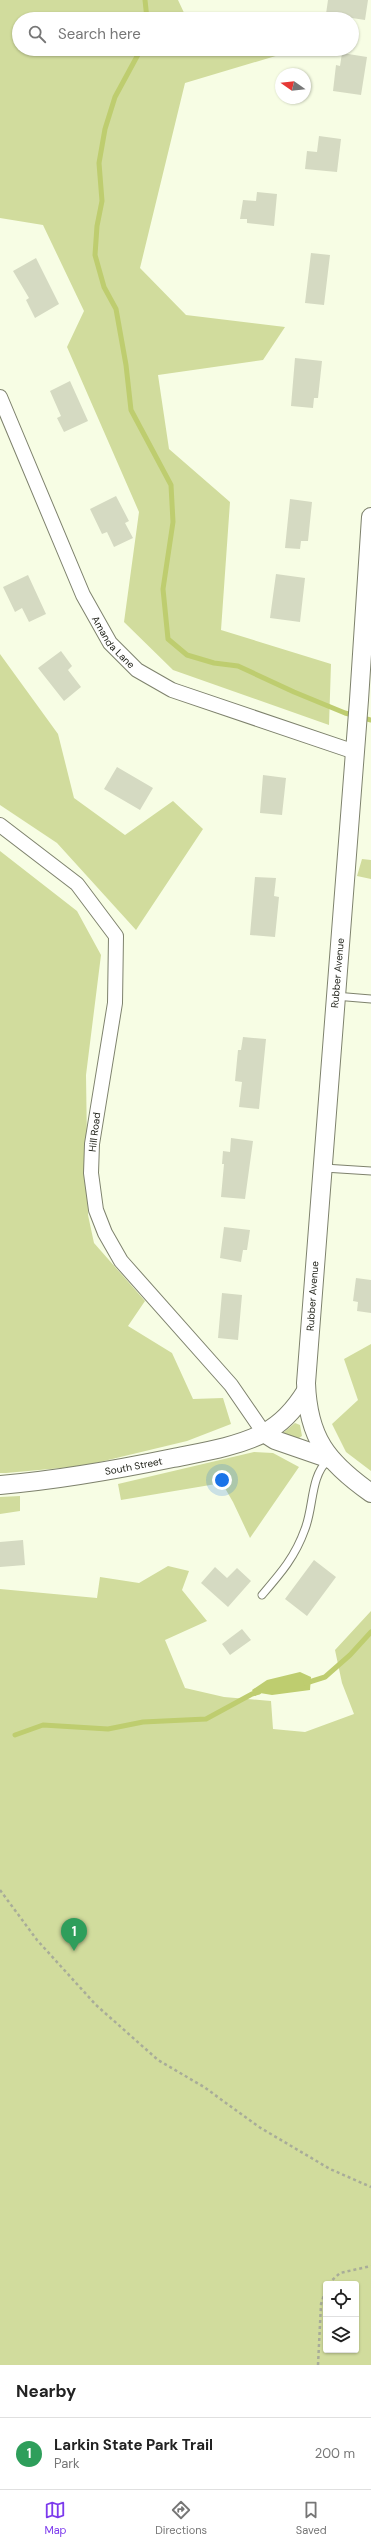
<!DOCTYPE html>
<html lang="en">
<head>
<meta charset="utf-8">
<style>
	body { margin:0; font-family:"DM Sans",sans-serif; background:#f6f6f6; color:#222 }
	.controls { position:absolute; right:12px; bottom:12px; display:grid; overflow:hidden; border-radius:4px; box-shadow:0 1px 3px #0004 }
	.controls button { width:36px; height:36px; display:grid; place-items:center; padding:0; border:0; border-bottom:1px solid #e0e0e0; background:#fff; color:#222; font:20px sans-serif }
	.compass { position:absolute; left:275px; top:68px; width:36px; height:36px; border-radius:50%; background:#fff; box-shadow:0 1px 3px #0004; rotate:284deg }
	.you { position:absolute; left:222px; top:1480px; width:14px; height:14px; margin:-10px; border:3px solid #fff; border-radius:50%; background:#1a73e8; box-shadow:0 0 0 6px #1a73e833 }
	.badge { display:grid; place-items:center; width:26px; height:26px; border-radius:50%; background:#7c3aed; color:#fff; font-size:13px; font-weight:700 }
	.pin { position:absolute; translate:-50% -33px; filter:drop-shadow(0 1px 2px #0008) }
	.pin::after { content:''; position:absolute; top:21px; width:14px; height:12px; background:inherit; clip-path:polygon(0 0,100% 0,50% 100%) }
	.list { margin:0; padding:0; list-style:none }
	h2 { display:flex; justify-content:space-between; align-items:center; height:52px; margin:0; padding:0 16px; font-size:17px }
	h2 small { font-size:13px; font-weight:400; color:#767676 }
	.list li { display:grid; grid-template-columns:26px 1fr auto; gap:12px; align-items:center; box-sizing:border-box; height:72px; padding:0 16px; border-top:1px solid #e0e0e0 }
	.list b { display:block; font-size:15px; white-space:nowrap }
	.list p { margin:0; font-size:13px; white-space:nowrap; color:#767676 }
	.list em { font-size:13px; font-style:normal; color:#767676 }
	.icon { flex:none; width:22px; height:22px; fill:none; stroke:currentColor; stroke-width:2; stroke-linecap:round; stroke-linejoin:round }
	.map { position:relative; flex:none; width:371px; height:2365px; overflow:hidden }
	.search { position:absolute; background:#fff; box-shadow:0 1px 3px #0004; left:12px; right:12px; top:12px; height:44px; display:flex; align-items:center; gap:10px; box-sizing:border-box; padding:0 14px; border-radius:22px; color:#767676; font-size:15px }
	.sheet { height:124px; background:#fff }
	nav { display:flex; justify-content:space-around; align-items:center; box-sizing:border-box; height:56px; border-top:1px solid #e0e0e0; background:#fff; font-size:11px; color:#767676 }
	nav a { display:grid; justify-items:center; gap:2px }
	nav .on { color:#7c3aed }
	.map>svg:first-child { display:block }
	.green { fill:#d1dc9d; fill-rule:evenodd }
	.water { fill:#becd6f }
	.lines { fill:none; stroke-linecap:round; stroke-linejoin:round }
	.stream { stroke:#becd6f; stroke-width:5 }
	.building { fill:#d5dac2 }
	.service-casing { stroke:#7e826d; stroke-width:9 }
	.minor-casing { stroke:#7e826d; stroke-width:16 }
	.tertiary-casing { stroke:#7e826d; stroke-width:20 }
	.path { stroke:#a8ac99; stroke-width:2.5; stroke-dasharray:3 3; stroke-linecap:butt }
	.service { stroke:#fff; stroke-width:7 }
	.minor { stroke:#fff; stroke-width:14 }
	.tertiary { stroke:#fff; stroke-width:18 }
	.labels { text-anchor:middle; stroke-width:4; stroke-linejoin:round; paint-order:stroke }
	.street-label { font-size:10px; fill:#1c1e15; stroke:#fff }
</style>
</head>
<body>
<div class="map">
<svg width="371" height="2365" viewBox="0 0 371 2365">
	<rect width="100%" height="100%" fill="#f7fde4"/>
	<path class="green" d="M0 0H178L186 17 240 19H19V49H299L185 83 140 268 186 315 285 327 263 360 158 375 169 449 230 502 221 630 331 664 329 725 173 670 124 622 139 512 67 347 84 311 43 225 0 218Z
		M0 654 58 734 74 798 125 835 173 801 203 829 136 930 57 843 0 805Z
		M0 851 77 911 101 955 86 1075 88 1215 94 1243 145 1301 128 1326 172 1353 193 1399 223 1398 231 1424 187 1441 83 1466 6 1473H0Z
		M362 859 371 860V879L357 876Z
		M371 1344V1471L346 1452 332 1424 358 1400 344 1359Z
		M295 1423 300 1425 302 1436 296 1440 283 1436V1433Z
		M254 1452 273 1453 299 1467 250 1538 233 1502 222 1483 121 1500 118 1484Z
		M20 1496V1511L0 1514V1497Z
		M168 1566 189 1571 182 1590 207 1621 165 1640 185 1688 224 1697 271 1701 273 1729 305 1732 354 1714 342 1683 335 1650 371 1611V2365H0V1589L97 1598 100 1577 139 1583ZM326 2284H356V2350H326Z"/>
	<path class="water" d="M300 1672 311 1677 310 1690 272 1695 260 1693 255 1696 252 1690 267 1680Z"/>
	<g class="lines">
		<path class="stream" d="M145 0 147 19
			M141 49 115 97 105 129 99 163 102 201 97 226 95 255 104 287 116 309 126 365 131 410 171 485 173 522 163 589 168 639 187 655 214 663 238 666 294 692 345 713 371 720
			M306 1683 325 1677 350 1655 371 1632
			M15 1735 43 1725 108 1729 143 1722 206 1719 252 1694 259 1692"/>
	</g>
	<path class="building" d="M328 0H368L365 20 326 14Z
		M342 53 367 57 361 95 333 91 336 65 340 66Z
		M319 136 341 139 337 172 305 169 307 151 317 152Z
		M257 192 277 194 274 226 247 223V219H240L243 200 256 201Z
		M311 253 330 255 324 305 305 303Z
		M36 258 59 304 35 318 26 300 29 298 13 271Z
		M295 358 322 361 318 398H314L313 408 291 406Z
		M70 381 88 421 64 432 57 418 61 416 50 391Z
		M116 496 129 521 125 523 133 538 114 547 107 532 102 534 90 509Z
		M290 499 312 502 308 541H301L300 549 285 548Z
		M276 574 305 578 300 622 270 618Z
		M28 575 46 614 29 622 22 608 15 612 3 587Z
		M61 651 72 666 68 670 81 687 64 701 38 668Z
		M117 767 153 788 140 810 104 789Z
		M263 775 286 778 282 815 260 813Z
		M255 877 276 878 274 896 279 897 275 937 250 935Z
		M243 1037 266 1039 259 1109 239 1107 242 1082 235 1081 238 1050H241Z
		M231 1138 253 1141 245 1199 221 1197 224 1164H222L223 1151 230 1152Z
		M224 1227 250 1230 247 1250H243L241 1262 220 1258Z
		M356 1278 371 1280V1313L357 1311 358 1302 353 1301Z
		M222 1293 242 1295 238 1340 218 1338Z
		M23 1540 25 1565 0 1567V1542Z
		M314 1560 336 1577 307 1616 285 1599Z
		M215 1567 227 1578 237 1568 251 1581 228 1607 201 1583Z
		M242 1629 251 1640 230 1655 222 1644Z"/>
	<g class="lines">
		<g class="service-casing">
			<path id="service" d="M335 996 371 999
				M324 1168 371 1171
				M262 1595C281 1573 295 1557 305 1529 314 1506 310 1477 328 1460"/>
		</g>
		<g class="minor-casing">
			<g id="minor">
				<path id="s1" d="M0 397 83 595 110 643 137 670 172 690 355 752"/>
				<path d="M0 825 77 884 116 936 115 1003 92 1144 91 1173 96 1210 105 1233 121 1261 231 1385 264 1433"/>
			</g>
		</g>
		<g class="tertiary-casing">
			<g id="tertiary">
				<path d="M371 517 359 700 306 1383C308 1438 327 1462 371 1493"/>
				<path d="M264 1433 275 1440 330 1459"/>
				<path id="s2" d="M0 1485C59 1480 115 1470 173 1458 203 1452 236 1447 264 1433 283 1423 295 1409 306 1391"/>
			</g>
		</g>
		<path class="path" d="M0 1890 37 1940 96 2005 158 2060 204 2087 259 2127 330 2169 371 2187
			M328 2284 340 2273 371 2266
			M318 2365 321 2304 326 2289"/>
		<use href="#service" class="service"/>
		<use href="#minor" class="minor"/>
		<use href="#tertiary" class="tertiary"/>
	</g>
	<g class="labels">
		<g class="street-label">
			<text dy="4" stroke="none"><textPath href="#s1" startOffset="271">Amanda Lane</textPath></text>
			<text transform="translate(337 973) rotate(-85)" y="4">Rubber Avenue</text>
			<text transform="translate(94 1132) rotate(-83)" y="4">Hill Road</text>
			<text transform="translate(312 1296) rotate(-86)" y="4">Rubber Avenue</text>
			<text dy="4" stroke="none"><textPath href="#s2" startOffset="135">South Street</textPath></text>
		</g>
	</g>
</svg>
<div class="controls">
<button><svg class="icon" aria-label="locate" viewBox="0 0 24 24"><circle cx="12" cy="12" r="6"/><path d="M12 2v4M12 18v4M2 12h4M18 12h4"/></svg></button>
<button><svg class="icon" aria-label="layers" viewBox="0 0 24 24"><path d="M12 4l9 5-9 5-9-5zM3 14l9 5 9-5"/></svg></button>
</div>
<svg class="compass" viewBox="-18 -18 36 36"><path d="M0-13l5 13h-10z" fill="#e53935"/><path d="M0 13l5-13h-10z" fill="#767676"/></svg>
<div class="you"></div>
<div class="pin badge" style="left:74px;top:1951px;background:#2e9e5b">1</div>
<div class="search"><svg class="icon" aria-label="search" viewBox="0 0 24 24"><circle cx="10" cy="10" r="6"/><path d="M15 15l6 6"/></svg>Search here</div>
</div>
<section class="sheet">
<h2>Nearby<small></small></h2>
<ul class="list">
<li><span class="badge" style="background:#2e9e5b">1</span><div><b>Larkin State Park Trail</b><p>Park</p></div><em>200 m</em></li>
</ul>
</section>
<nav>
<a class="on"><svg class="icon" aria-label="map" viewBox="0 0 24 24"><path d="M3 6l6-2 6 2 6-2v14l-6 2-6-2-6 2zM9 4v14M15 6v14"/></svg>Map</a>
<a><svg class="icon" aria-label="directions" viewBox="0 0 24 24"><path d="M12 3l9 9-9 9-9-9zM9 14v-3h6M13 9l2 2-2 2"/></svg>Directions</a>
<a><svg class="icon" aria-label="saved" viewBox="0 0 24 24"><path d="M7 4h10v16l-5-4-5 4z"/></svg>Saved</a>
</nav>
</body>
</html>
